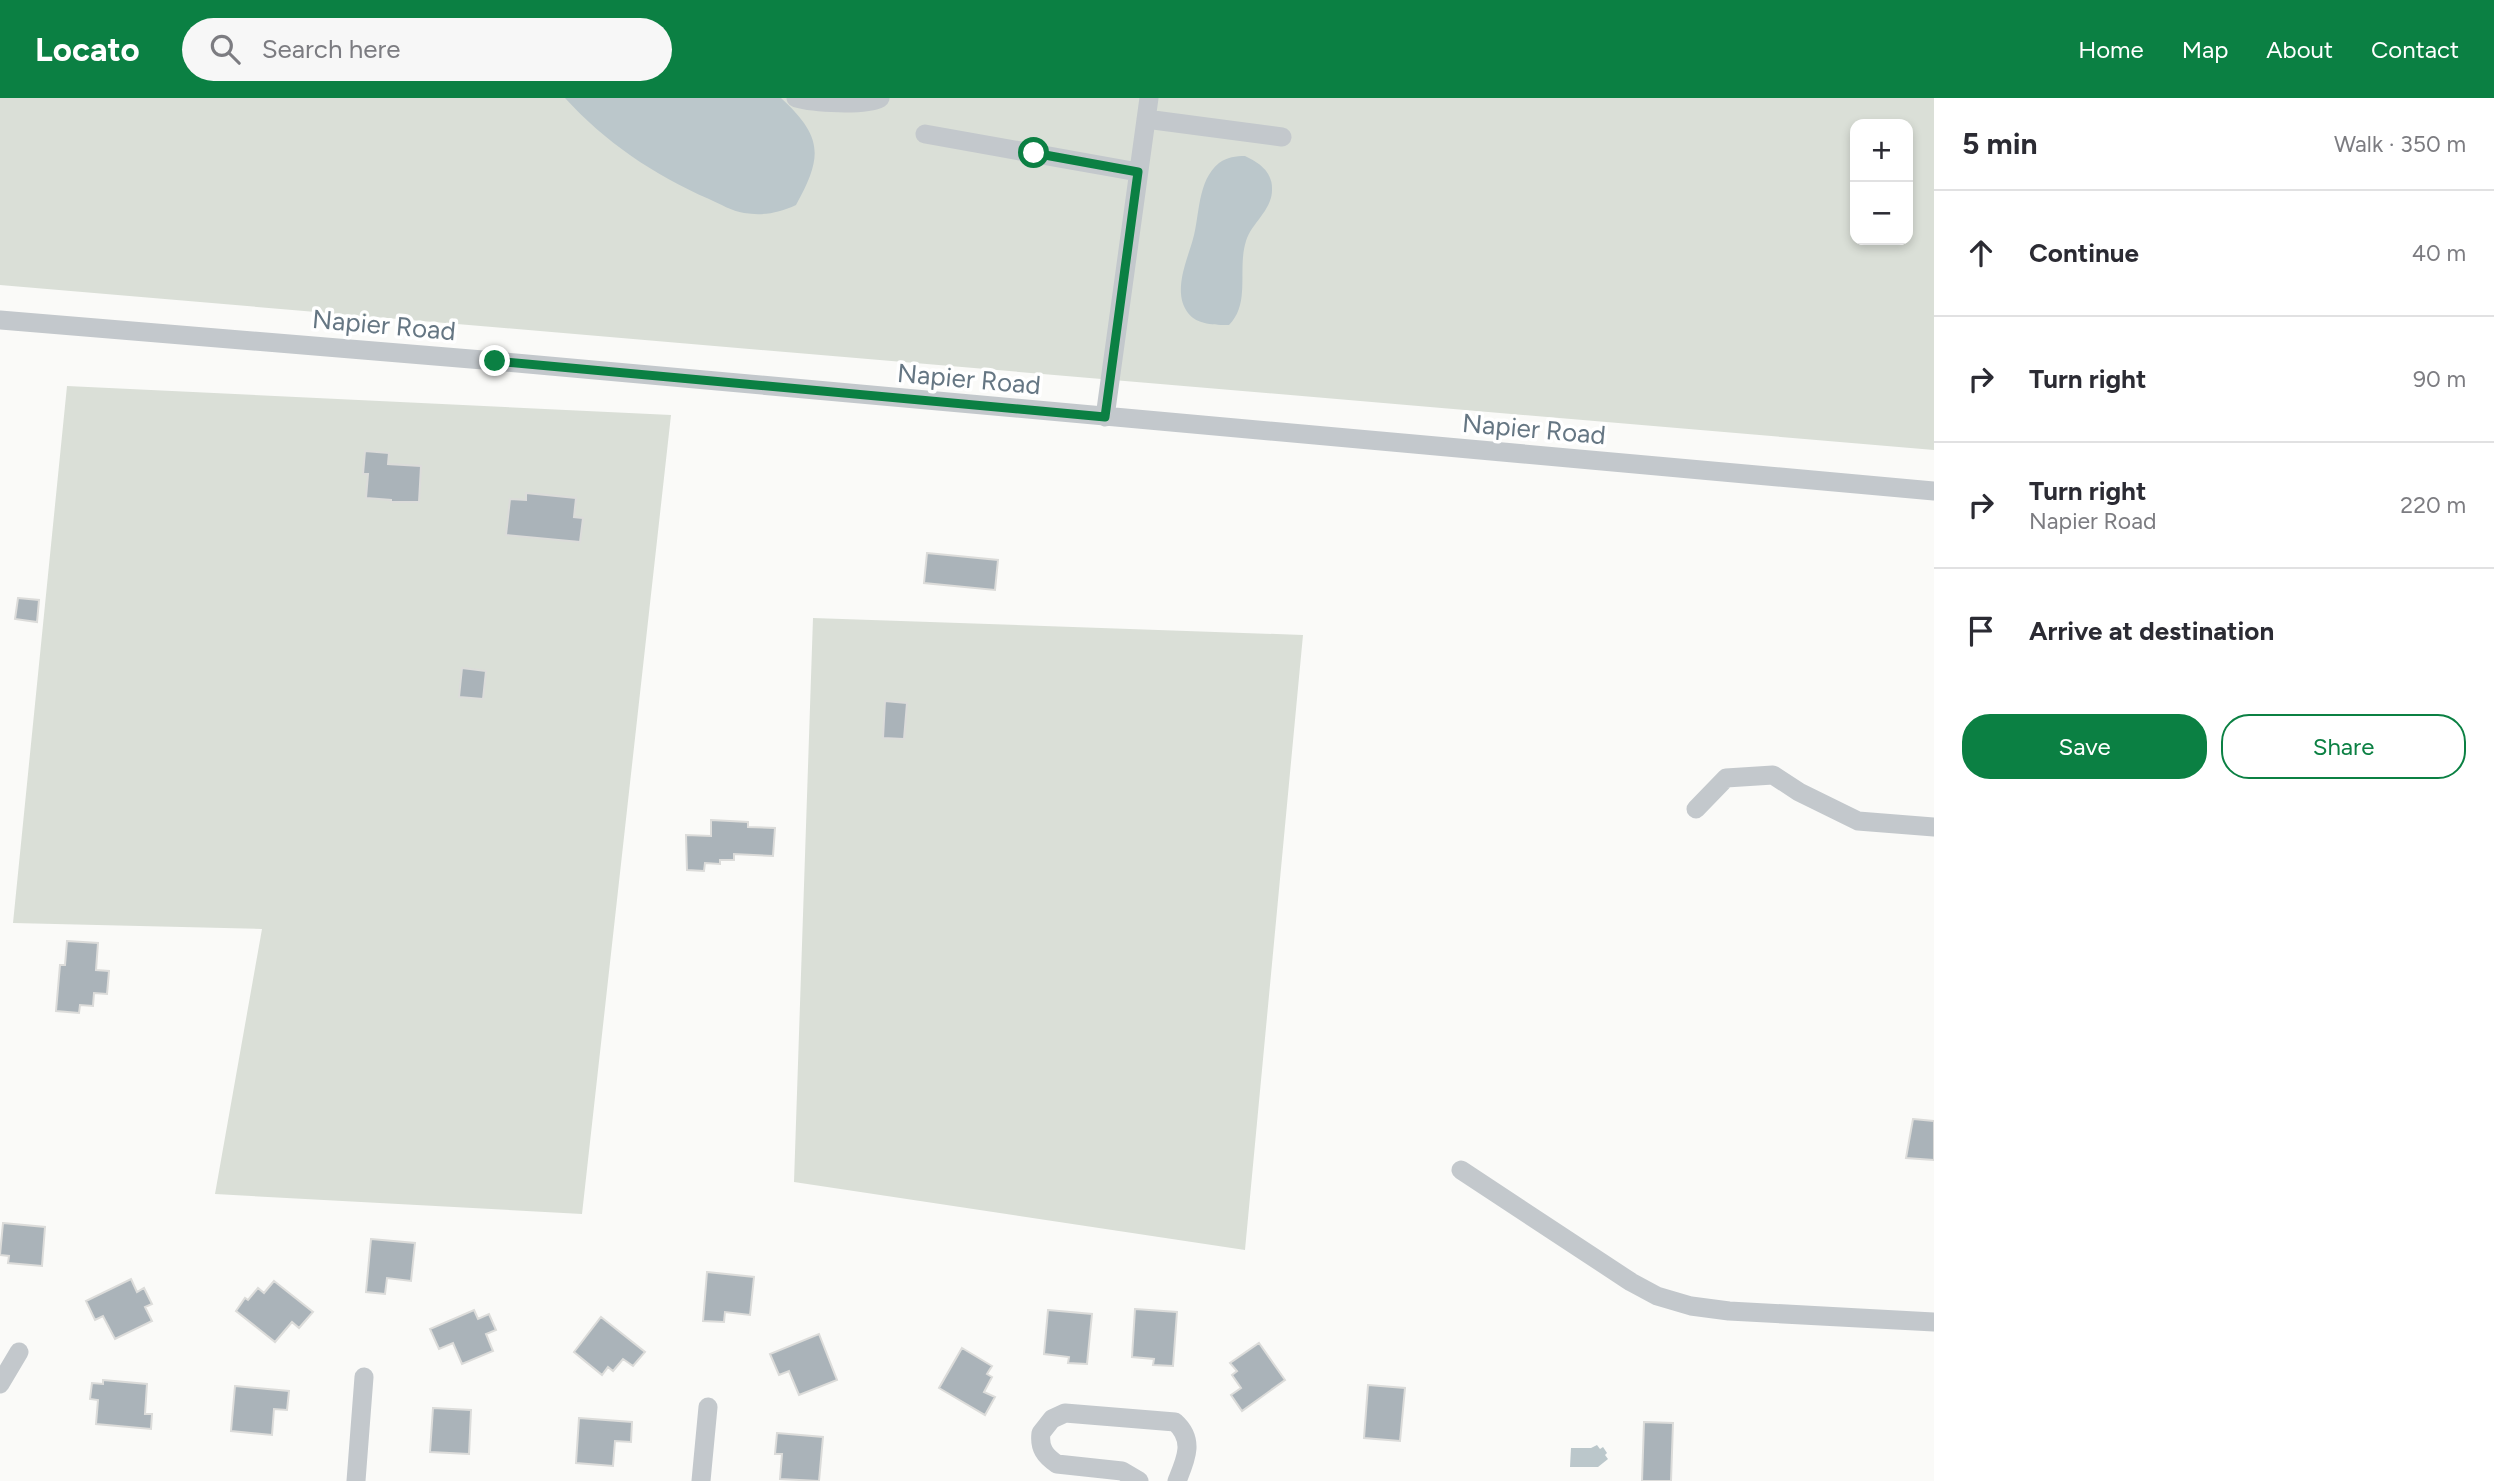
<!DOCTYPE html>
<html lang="en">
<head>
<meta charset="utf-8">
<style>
	body { margin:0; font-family:Figtree,sans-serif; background:#f7f7f7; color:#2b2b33 }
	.controls { position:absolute; right:21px; top:21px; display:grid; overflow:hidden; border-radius:14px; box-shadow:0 4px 10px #0003 }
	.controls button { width:63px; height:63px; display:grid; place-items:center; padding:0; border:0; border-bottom:2px solid #e1e1e2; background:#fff; color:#2b2b33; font:35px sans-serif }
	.stop { position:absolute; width:21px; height:21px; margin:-16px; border:5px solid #0b8043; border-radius:50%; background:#fff }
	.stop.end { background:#0b8043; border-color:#fff; box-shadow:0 2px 7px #0008 }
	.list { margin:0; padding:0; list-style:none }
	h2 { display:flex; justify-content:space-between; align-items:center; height:91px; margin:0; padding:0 28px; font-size:30px }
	h2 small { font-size:23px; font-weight:400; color:#7c7c81 }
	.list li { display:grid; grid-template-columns:46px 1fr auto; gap:21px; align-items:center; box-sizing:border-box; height:126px; padding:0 28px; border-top:2px solid #e1e1e2 }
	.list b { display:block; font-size:26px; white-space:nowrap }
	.list p { margin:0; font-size:23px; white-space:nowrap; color:#7c7c81 }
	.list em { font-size:23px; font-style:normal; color:#7c7c81 }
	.actions { display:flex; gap:14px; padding:21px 28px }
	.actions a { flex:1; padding:16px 0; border:2px solid #0b8043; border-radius:28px; text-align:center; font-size:24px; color:#0b8043 }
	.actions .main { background:#0b8043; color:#fff }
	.icon { flex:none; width:38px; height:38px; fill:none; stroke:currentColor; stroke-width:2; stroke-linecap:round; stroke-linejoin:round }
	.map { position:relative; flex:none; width:1934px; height:1383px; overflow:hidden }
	header { display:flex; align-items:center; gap:42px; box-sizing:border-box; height:98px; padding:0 35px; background:#0b8043; color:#fff }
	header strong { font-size:33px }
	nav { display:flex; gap:38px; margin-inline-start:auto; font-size:24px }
	.search { width:490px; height:63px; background:#f7f7f7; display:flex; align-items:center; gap:18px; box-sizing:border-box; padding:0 24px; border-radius:38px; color:#7c7c81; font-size:26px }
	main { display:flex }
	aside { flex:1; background:#fff }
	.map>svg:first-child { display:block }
	.green { fill:#dadfd7; fill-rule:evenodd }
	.water { fill:#bbc7cb }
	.building { fill:#aab3b9; stroke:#dcdcda; stroke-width:2 }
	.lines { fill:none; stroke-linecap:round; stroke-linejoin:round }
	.minor { stroke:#c3c8cc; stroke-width:19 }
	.route { stroke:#0b8043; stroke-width:9 }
	.labels { text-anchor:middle; stroke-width:7; stroke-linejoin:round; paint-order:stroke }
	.street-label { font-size:26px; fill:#657683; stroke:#fff }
</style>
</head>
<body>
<header>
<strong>Locato</strong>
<div class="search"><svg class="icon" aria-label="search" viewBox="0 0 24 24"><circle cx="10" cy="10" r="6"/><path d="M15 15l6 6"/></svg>Search here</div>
<nav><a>Home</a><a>Map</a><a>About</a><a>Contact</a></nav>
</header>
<main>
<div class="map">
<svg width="1934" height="1383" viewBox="0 0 1934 1383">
	<rect width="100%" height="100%" fill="#fafaf8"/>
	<path class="green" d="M0 0H1934V352L0 187ZM1855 26H1908V142H1855Z
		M67 288 671 317 582 1116 215 1096 262 831 13 825Z
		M813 520 1303 537 1245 1152 794 1084Z"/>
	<path class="water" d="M565 0H781C823 39 823 58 796 107 779 115 763 118 744 115 732 113 720 106 709 101 654 77 605 44 565 0Z
		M1245 58C1258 64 1272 73 1272 90 1273 112 1252 124 1246 143 1237 171 1251 205 1229 227 1215 227 1197 227 1188 215 1172 194 1187 163 1193 141 1200 117 1197 83 1219 65 1227 59 1236 58 1245 58Z
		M1597 1347 1600 1351 1603 1349 1607 1355 1605 1357 1608 1361 1598 1369H1570L1571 1350H1591Z"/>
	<path class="building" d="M365 353 389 355 388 366 421 368 419 404H391V402L366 400 368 376H363Z
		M526 395 576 400 574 419 583 420 580 444 506 437 510 401 526 402Z
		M927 455 998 462 995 492 924 485Z
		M18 500 39 502 37 524 15 521Z
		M462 570 486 573 483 601 459 599Z
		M885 603 907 605 904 641 883 640Z
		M711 722 748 724V729L775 730 773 758 734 756V762H720V766L705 765 704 773 687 772 686 737 711 738Z
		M67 843 98 845 96 872 109 873 107 896 94 895 93 908 80 907 79 915 56 913 60 867H65Z
		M1913 1021 1934 1023V1062L1906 1060Z
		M3 1125 45 1129 42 1168 8 1165 9 1158 0 1157Z
		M371 1141 415 1145 411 1183 387 1180 385 1196 366 1194Z
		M707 1174 754 1179 750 1217 725 1214 724 1224 703 1223Z
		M131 1181 137 1194 144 1190 152 1206 145 1209 152 1223 115 1241 103 1218 95 1222 86 1203Z
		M274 1183 313 1214 299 1230 292 1224 275 1244 236 1213 245 1200 248 1202 258 1190 264 1195Z
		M1135 1211 1177 1214 1173 1268 1153 1267 1154 1261 1132 1259Z
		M474 1212 478 1221 489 1216 496 1232 486 1236 493 1253 462 1266 453 1245 439 1251 430 1231Z
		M1048 1212 1092 1216 1087 1266 1068 1265 1069 1259 1044 1256Z
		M601 1219 645 1254 633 1268 623 1261 613 1273 608 1269 602 1277 574 1254Z
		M819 1236 837 1282 799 1297 789 1273 779 1277 770 1256Z
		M1259 1245 1285 1282 1242 1313 1231 1297 1241 1290 1232 1277 1237 1273 1230 1265Z
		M962 1250 992 1268 987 1276 992 1279 984 1294 995 1299 985 1317 939 1290Z
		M103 1282 147 1286 145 1316H152L151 1331 96 1326 98 1302 90 1301 92 1285 103 1286Z
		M1368 1287 1405 1290 1400 1343 1364 1340Z
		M235 1288 289 1293 287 1312 274 1311 272 1337 231 1333Z
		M433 1310 471 1312 469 1356 430 1354Z
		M579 1320 632 1324 631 1344 615 1343 613 1368 576 1365Z
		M1644 1324 1673 1325 1671 1383H1642Z
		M777 1335 823 1339 819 1383 780 1381 782 1356H775Z"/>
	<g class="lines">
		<path class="minor" d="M796 0C813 5 865 8 880 0
			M1146 21 1282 39
			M925 36 1138 74
			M0 222 495 263 1934 393
			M1105 319 1149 0
			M1696 711 1726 680 1773 677 1799 694 1858 723 1934 729
			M1461 1072 1631 1184 1657 1198 1691 1208 1729 1213 1934 1224
			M0 1286 19 1254
			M356 1383 364 1279
			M701 1383 708 1309
			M1139 1383 1122 1373 1057 1366C1045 1358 1039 1350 1041 1335L1052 1321 1065 1315 1175 1324C1195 1342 1186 1361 1177 1383"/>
	</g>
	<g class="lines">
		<path class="route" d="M495 263 1105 319 1138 74 1034 55"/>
	</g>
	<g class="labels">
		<g class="street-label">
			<text transform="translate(384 227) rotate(5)" y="9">Napier Road</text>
			<text transform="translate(969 281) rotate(5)" y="9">Napier Road</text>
			<text transform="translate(1534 331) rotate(5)" y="9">Napier Road</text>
		</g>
	</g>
</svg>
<div class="controls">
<button>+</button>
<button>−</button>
</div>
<div class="stop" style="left:1034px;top:55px"></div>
<div class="stop end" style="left:495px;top:263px"></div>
</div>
<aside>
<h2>5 min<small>Walk · 350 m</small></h2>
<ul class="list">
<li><svg class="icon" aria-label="ahead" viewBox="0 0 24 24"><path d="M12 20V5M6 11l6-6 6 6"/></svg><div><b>Continue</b></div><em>40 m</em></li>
<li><svg class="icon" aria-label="right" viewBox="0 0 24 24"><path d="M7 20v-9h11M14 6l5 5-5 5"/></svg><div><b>Turn right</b></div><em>90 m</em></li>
<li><svg class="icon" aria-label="right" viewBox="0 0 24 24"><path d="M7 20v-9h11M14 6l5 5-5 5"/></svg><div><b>Turn right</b><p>Napier Road</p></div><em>220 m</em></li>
<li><svg class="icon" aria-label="arrive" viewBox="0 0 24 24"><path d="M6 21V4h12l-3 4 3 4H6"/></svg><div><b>Arrive at destination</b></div></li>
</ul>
<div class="actions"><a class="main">Save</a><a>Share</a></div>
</aside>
</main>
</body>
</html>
